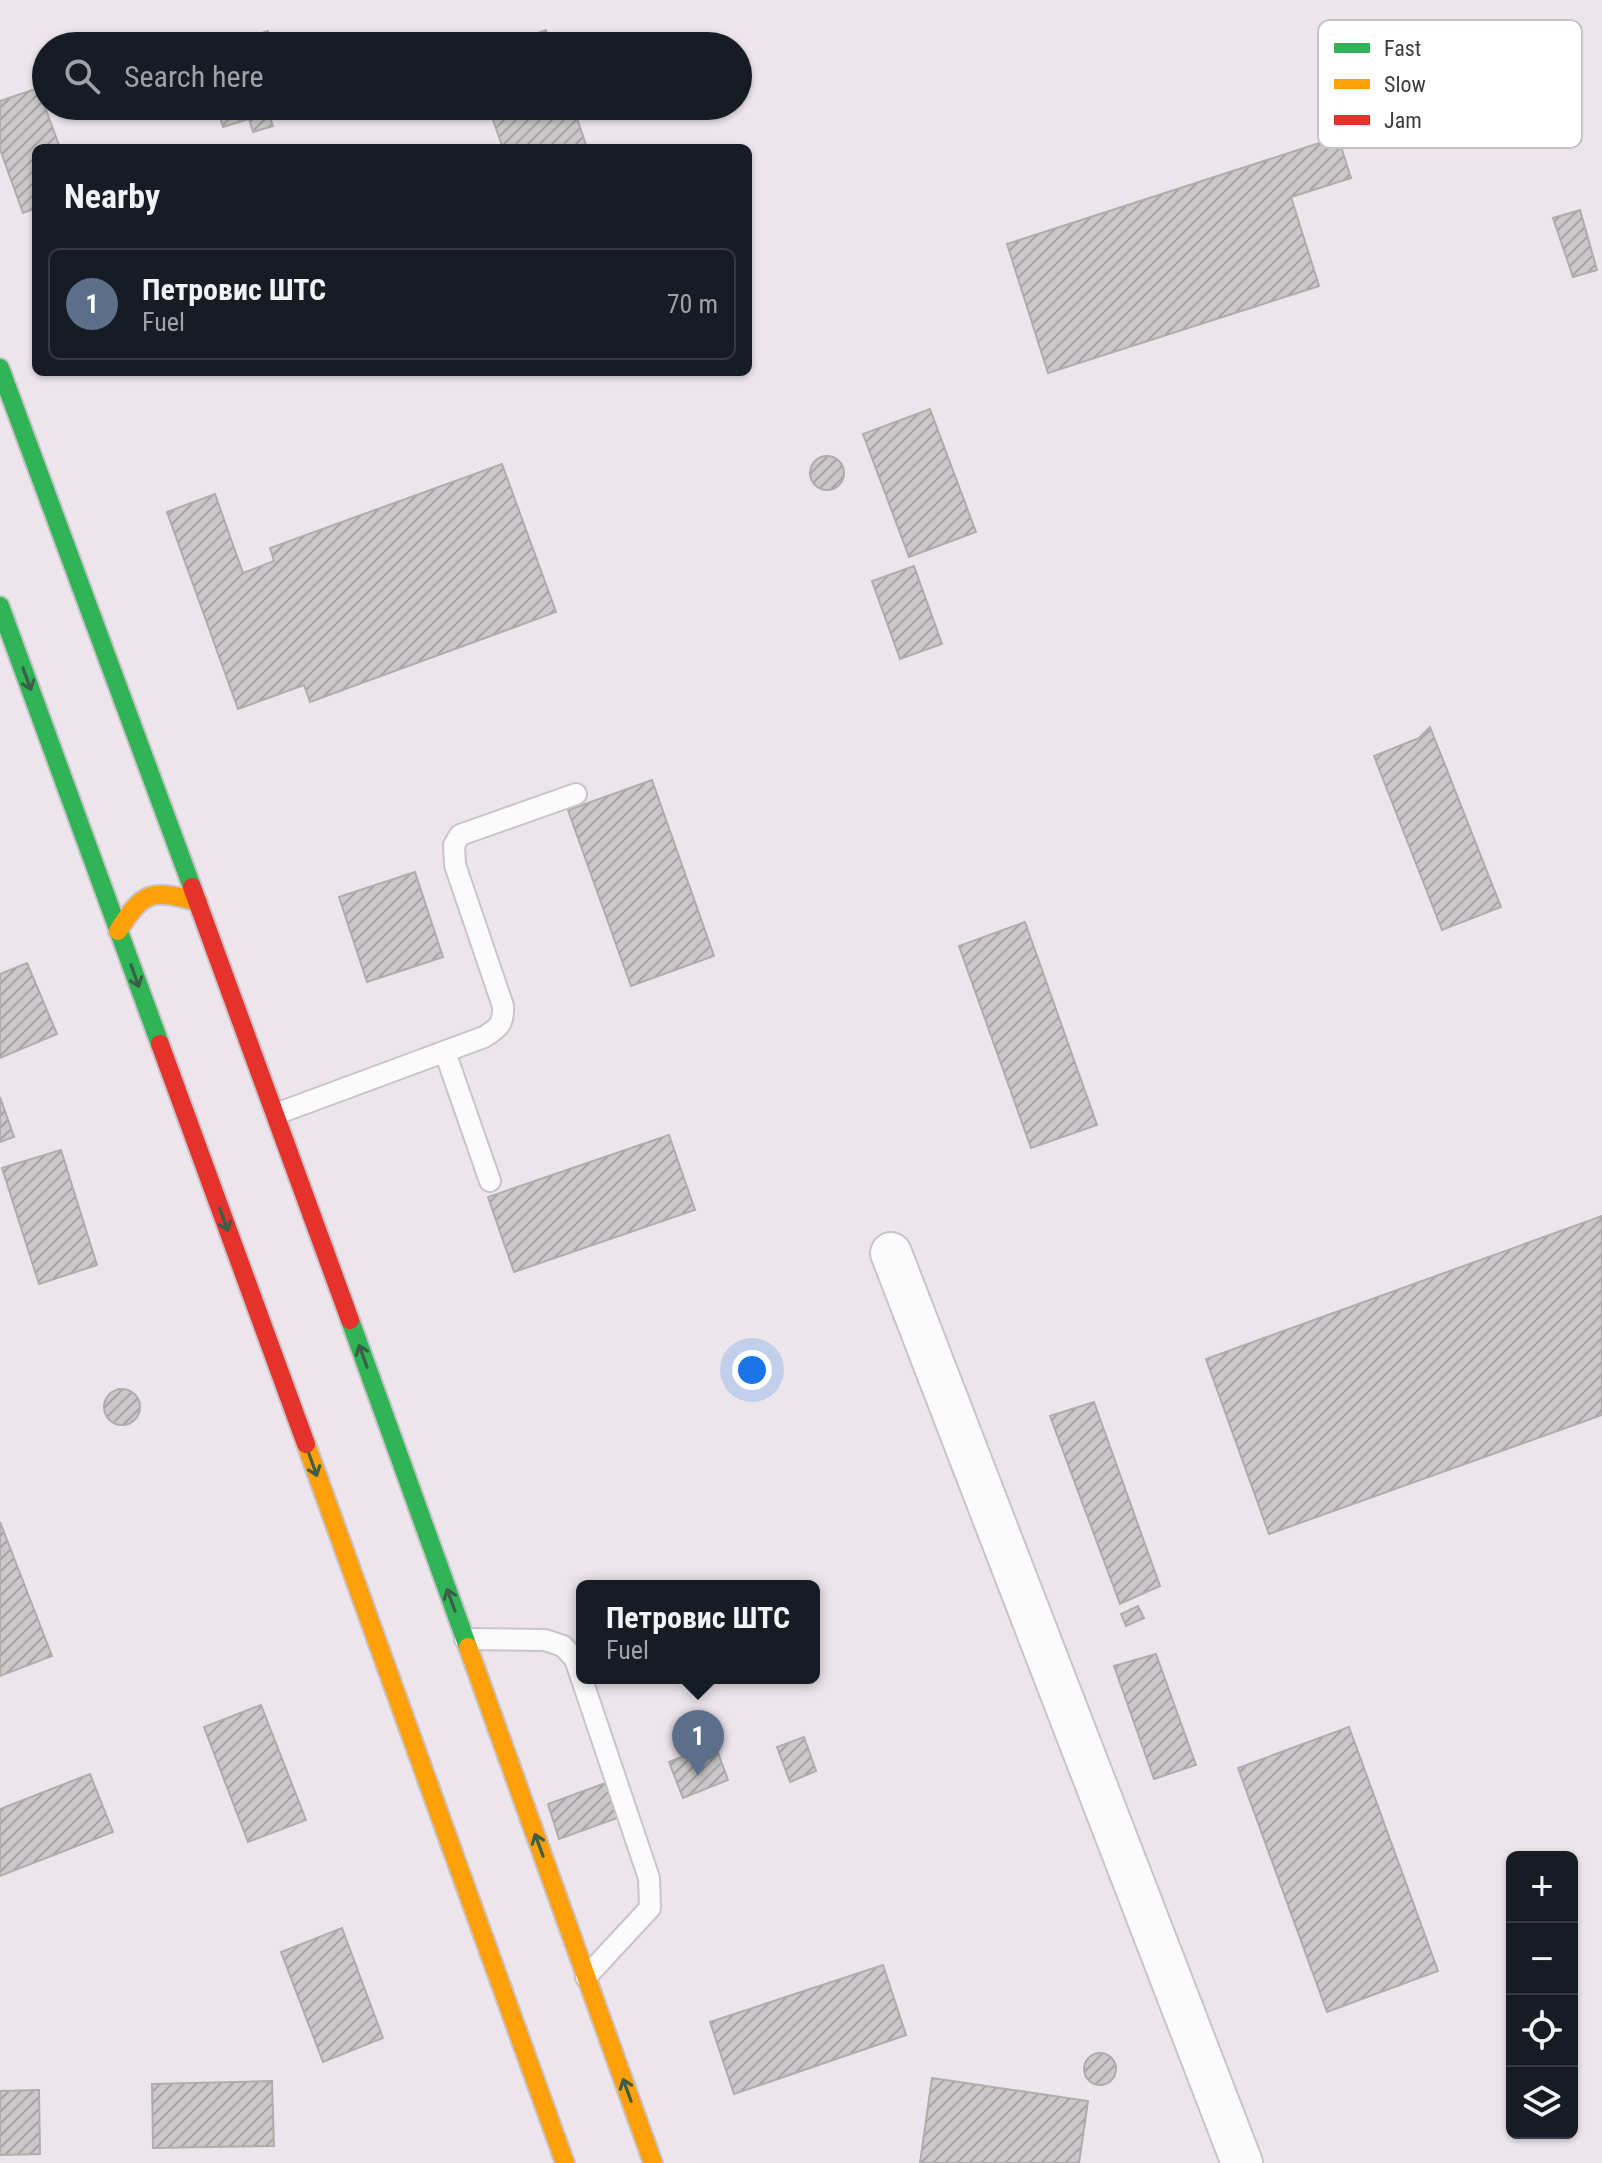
<!DOCTYPE html>
<html lang="en">
<head>
<meta charset="utf-8">
<style>
	body { margin:0; font-family:"Roboto Condensed",sans-serif; background:#242831; color:#f1f3f6 }
	.controls { position:absolute; right:24px; bottom:24px; display:grid; overflow:hidden; border-radius:12px; box-shadow:0 2px 6px #0004 }
	.controls button { width:72px; height:72px; display:grid; place-items:center; padding:0; border:0; border-bottom:2px solid #363941; background:#171b24; color:#f1f3f6; font:40px sans-serif }
	.you { position:absolute; left:752px; top:1370px; width:28px; height:28px; margin:-20px; border:6px solid #fff; border-radius:50%; background:#1a73e8; box-shadow:0 0 0 12px #1a73e833 }
	.badge { display:grid; place-items:center; width:52px; height:52px; border-radius:50%; background:#b45309; color:#fff; font-size:26px; font-weight:700 }
	.pin { position:absolute; translate:-50% -66px; filter:drop-shadow(0 2px 4px #0008) }
	.pin::after { content:''; position:absolute; top:42px; width:28px; height:24px; background:inherit; clip-path:polygon(0 0,100% 0,50% 100%) }
	.popup { position:absolute; left:576px; top:1580px; width:244px; height:104px; box-sizing:border-box; display:grid; place-content:center; border-radius:12px; background:#171b24; filter:drop-shadow(0 2px 6px #0005); font-size:26px; white-space:nowrap; color:#9ea1a6 }
	.popup b { font-size:30px; color:#f1f3f6 }
	.popup::after { content:''; position:absolute; left:50%; top:100%; margin-left:-16px; border:16px solid transparent; border-top-color:#171b24 }
	.list { margin:0; padding:0; list-style:none }
	h2 { display:flex; justify-content:space-between; align-items:center; height:104px; margin:0; padding:0 32px; font-size:34px }
	h2 small { font-size:26px; font-weight:400; color:#9ea1a6 }
	.list li { display:grid; grid-template-columns:52px 1fr auto; gap:24px; align-items:center; box-sizing:border-box; height:112px; margin:0 16px 16px; padding:0 16px; border:2px solid #363941; border-radius:12px }
	.list b { display:block; font-size:30px; white-space:nowrap }
	.list p { margin:0; font-size:26px; white-space:nowrap; color:#9ea1a6 }
	.list em { font-size:26px; font-style:normal; color:#9ea1a6 }
	.icon { flex:none; width:44px; height:44px; fill:none; stroke:currentColor; stroke-width:2; stroke-linecap:round; stroke-linejoin:round }
	.map { position:relative; flex:none; width:1602px; height:2163px; overflow:hidden }
	.search { position:absolute; background:#171b24; box-shadow:0 2px 6px #0004; left:32px; top:32px; width:720px; height:88px; display:flex; align-items:center; gap:20px; box-sizing:border-box; padding:0 28px; border-radius:44px; color:#9ea1a6; font-size:30px }
	.panel { position:absolute; background:#171b24; box-shadow:0 2px 6px #0004; left:32px; top:144px; width:720px; height:232px; border-radius:12px }
	.map>svg:first-child { display:block }
	.building { fill:url(#building-hatch); stroke:#afadac; stroke-width:2 }
	.lines { fill:none; stroke-linecap:round; stroke-linejoin:round }
	.lane-casing { stroke:#c9c4ca; stroke-width:24 }
	.street-casing { stroke:#c9c4ca; stroke-width:44 }
	.fast-casing { stroke:#c9c4ca; stroke-width:22 }
	.slow-casing { stroke:#c9c4ca; stroke-width:22 }
	.jam-casing { stroke:#c9c4ca; stroke-width:22 }
	.lane { stroke:#fcfbfc; stroke-width:20 }
	.street { stroke:#fcfbfc; stroke-width:40 }
	.fast { stroke:#30b455; stroke-width:18 }
	.slow { stroke:#ff9f0a; stroke-width:18 }
	.jam { stroke:#e5322d; stroke-width:18 }
	.oneway { stroke:#3a5e46 }
	.key { fill:#fff; stroke:#c5c4c5; stroke-width:2 }
	.key-label { font-size:22px; fill:#3e393f }
</style>
</head>
<body>
<div class="map">
<svg width="1602" height="2163" viewBox="0 0 1602 2163">
	<defs>
		<pattern id="building-hatch" width="6" height="6" patternUnits="userSpaceOnUse" patternTransform="scale(2)"><rect width="6" height="6" fill="#cac8c8"/><path d="M-1 1l2-2M0 6l6-6M5 7l2-2" fill="none" stroke="#a5a3a4"/></pattern>
	</defs>
	<rect width="100%" height="100%" fill="#ece6ec"/>
	<path class="building" d="M546 30 552 46H500Z
		M268 31 273 46H223Z
		M38 88 60 148H36V208L23 213 0 149V101Z
		M216 106H288L268 112 273 126 253 132 249 119 223 127Z
		M488 106H573L587 148H503Z
		M1338 137 1351 178 1291 197 1319 286 1048 373 1007 244Z
		M1580 210 1597 270 1573 277 1553 218Z
		M930 409 976 532 909 557 863 434Z
		M810 473a17 17 0 1 1 34 0a17 17 0 1 1-34 0Z
		M502 464 556 612 310 702 304 685 238 709 167 512 215 494 243 573 274 561 270 548Z
		M914 566 942 644 900 659 872 581Z
		M1430 727 1501 907 1442 930 1374 756 1419 738Z
		M652 780 714 956 631 986 568 810Z
		M415 872 443 957 367 982 339 897Z
		M1025 922 1097 1125 1031 1148 959 946Z
		M27 963 57 1034 0 1058V974Z
		M0 1097 14 1137 0 1142Z
		M669 1135 695 1210 514 1272 488 1197Z
		M61 1150 97 1265 39 1284 2 1168Z
		M1602 1216V1415L1269 1534 1206 1359Z
		M104 1407a18 18 0 1 1 36 0a18 18 0 1 1-36 0Z
		M1094 1402 1160 1586 1120 1604 1050 1416Z
		M0 1522 52 1656 0 1676Z
		M1138 1606 1144 1618 1126 1626 1121 1614Z
		M1156 1654 1196 1765 1154 1779 1114 1666Z
		M261 1705 306 1820 248 1842 204 1727Z
		M1349 1727 1438 1971 1327 2012 1238 1768Z
		M804 1737 816 1771 790 1782 777 1747Z
		M715 1744 728 1780 683 1798 669 1762Z
		M90 1774 113 1832 0 1876V1809Z
		M619 1778 631 1813 559 1839 548 1804Z
		M342 1928 383 2038 323 2062 281 1952Z
		M883 1965 906 2035 734 2094 710 2022Z
		M1084 2069a16 16 0 1 1 32 0a16 16 0 1 1-32 0Z
		M932 2078 1088 2101 1079 2163H920Z
		M272 2081 274 2146 153 2148 152 2084Z
		M39 2090 40 2154 0 2155V2091Z"/>
	<g class="lines">
		<g class="lane-casing">
			<path id="lane" d="M445 1052 490 1181
				M276 1114 484 1037C499 1028 504 1023 503 1006L455 865 454 845 460 835 576 794
				M465 1639 545 1640 563 1646 575 1659 649 1878 650 1908 586 1977"/>
		</g>
		<g class="street-casing">
			<path id="street" d="M891 1253 1242 2163"/>
		</g>
		<g class="fast-casing">
			<path id="fast" d="M0 368 192 887
				M0 606 160 1044
				M350 1320 468 1647"/>
		</g>
		<g class="slow-casing">
			<path id="slow" d="M118 931C144 890 152 889 198 902
				M306 1444 565 2163
				M468 1647 653 2163"/>
		</g>
		<g class="jam-casing">
			<path id="jam" d="M192 887 350 1320
				M160 1044 306 1444"/>
		</g>
		<use href="#lane" class="lane"/>
		<use href="#street" class="street"/>
		<use href="#fast" class="fast"/>
		<use href="#slow" class="slow"/>
		<use href="#jam" class="jam"/>
	</g>
	<defs><path id="oneway-shaft" d="M-6 0H5M1.5-3L5.5 0L1.5 3" fill="none" stroke-width="1.6" stroke-linecap="round" stroke-linejoin="round" transform="scale(2)"/></defs>
	<g class="oneway">
		<use href="#oneway-shaft" transform="translate(27 679) rotate(70)"/>
		<use href="#oneway-shaft" transform="translate(135 976) rotate(70)"/>
		<use href="#oneway-shaft" transform="translate(224 1220) rotate(70)"/>
		<use href="#oneway-shaft" transform="translate(363 1356) rotate(-110)"/>
		<use href="#oneway-shaft" transform="translate(313 1465) rotate(70)"/>
		<use href="#oneway-shaft" transform="translate(451 1600) rotate(-110)"/>
		<use href="#oneway-shaft" transform="translate(539 1845) rotate(-110)"/>
		<use href="#oneway-shaft" transform="translate(627 2090) rotate(-110)"/>
	</g>
	<rect x="1318" y="20" width="264" height="128" rx="12" class="key"/>
	<rect x="1334" y="43" width="36" height="10" fill="#30b455"/>
	<rect x="1334" y="79" width="36" height="10" fill="#ff9f0a"/>
	<rect x="1334" y="115" width="36" height="10" fill="#e5322d"/>
	<g class="key-label">
		<text x="1384" y="56">Fast</text>
		<text x="1384" y="92">Slow</text>
		<text x="1384" y="128">Jam</text>
	</g>
</svg>
<div class="controls">
<button>+</button>
<button>−</button>
<button><svg class="icon" aria-label="locate" viewBox="0 0 24 24"><circle cx="12" cy="12" r="6"/><path d="M12 2v4M12 18v4M2 12h4M18 12h4"/></svg></button>
<button><svg class="icon" aria-label="layers" viewBox="0 0 24 24"><path d="M12 4l9 5-9 5-9-5zM3 14l9 5 9-5"/></svg></button>
</div>
<div class="you"></div>
<div class="pin badge" style="left:698px;top:1776px;background:#5c6f8a">1</div>
<div class="popup"><b>Петровис ШТС</b>Fuel</div>
<div class="search"><svg class="icon" aria-label="search" viewBox="0 0 24 24"><circle cx="10" cy="10" r="6"/><path d="M15 15l6 6"/></svg>Search here</div>
<section class="panel">
<h2>Nearby<small></small></h2>
<ul class="list">
<li><span class="badge" style="background:#5c6f8a">1</span><div><b>Петровис ШТС</b><p>Fuel</p></div><em>70 m</em></li>
</ul>
</section>
</div>
</body>
</html>
